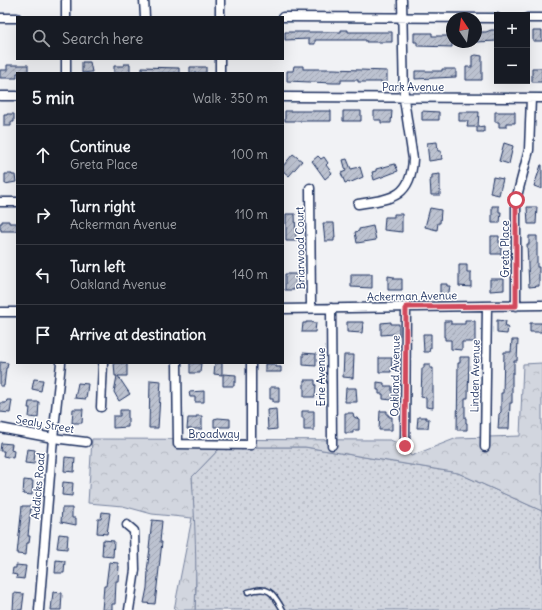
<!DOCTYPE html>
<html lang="en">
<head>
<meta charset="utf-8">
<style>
	body { margin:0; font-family:Delius,sans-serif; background:#242831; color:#f1f3f6 }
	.controls { position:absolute; right:12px; top:12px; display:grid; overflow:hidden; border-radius:0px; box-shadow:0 4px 16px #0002 }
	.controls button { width:36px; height:36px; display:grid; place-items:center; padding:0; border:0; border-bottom:1px solid #363941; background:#171b24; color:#f1f3f6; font:20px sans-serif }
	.compass { position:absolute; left:446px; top:12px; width:36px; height:36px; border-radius:50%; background:#171b24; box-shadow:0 4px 16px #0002; rotate:347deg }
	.stop { position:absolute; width:12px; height:12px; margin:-9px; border:3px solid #d1495b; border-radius:50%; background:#fff }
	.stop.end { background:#d1495b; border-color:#fff; box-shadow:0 1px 4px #0008 }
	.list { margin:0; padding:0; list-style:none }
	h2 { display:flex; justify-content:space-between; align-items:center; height:52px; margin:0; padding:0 16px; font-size:17px }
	h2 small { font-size:13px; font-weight:400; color:#9ea1a6 }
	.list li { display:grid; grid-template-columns:26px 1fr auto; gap:12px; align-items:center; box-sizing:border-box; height:60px; padding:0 16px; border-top:1px solid #363941 }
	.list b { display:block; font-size:15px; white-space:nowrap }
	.list p { margin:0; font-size:13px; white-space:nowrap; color:#9ea1a6 }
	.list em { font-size:13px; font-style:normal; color:#9ea1a6 }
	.icon { flex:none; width:22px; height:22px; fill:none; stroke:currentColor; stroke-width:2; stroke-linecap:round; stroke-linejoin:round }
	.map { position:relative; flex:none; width:542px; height:610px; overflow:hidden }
	.search { position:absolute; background:#171b24; box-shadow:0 4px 16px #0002; left:16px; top:16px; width:268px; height:44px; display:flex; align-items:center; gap:10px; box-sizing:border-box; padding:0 14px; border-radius:0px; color:#9ea1a6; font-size:15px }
	.panel { position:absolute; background:#171b24; box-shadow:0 4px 16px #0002; left:16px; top:72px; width:268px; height:292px; border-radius:0px }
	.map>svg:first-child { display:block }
	.green { fill:url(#green-dots); stroke:#76829e }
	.forest { fill:url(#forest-crowns); stroke:#76829e }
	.building { fill:url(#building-hatch); stroke:#1b2f5e }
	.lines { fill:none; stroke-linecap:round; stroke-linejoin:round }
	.lane-casing { stroke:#1b2f5e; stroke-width:7 }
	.street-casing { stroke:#1b2f5e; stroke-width:11 }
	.lane { stroke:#fff; stroke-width:4 }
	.street { stroke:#fff; stroke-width:8 }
	.route { stroke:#d1495b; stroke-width:5 }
	.labels { text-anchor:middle; stroke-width:3; stroke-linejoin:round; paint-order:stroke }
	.street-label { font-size:11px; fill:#1b2f5e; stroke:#fff }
</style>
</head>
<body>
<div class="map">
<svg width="542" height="610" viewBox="0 0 542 610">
	<defs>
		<pattern id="green-dots" width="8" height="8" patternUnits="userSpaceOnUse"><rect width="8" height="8" fill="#d2d6df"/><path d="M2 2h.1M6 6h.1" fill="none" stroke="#b4b8c2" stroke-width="1.8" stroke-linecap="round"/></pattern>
		<pattern id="forest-crowns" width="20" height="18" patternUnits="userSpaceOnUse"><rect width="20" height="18" fill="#d2d6df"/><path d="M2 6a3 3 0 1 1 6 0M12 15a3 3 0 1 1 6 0" fill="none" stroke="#b4b8c2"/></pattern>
		<pattern id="building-hatch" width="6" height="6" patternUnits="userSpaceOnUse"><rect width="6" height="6" fill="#bcc2d0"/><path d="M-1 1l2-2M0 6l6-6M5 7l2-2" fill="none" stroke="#a1a7b5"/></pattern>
	</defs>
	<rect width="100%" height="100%" fill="#f1f2f5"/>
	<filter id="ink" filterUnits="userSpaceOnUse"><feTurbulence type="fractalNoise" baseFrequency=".025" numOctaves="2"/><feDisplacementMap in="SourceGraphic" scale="8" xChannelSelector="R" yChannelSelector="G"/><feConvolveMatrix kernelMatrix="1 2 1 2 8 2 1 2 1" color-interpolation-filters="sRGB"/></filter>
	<g filter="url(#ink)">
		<path class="green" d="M221 447H305L458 473 542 511V610H195L196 589 192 477Z"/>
		<path class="forest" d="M542 363V511L458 473 305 447H221L192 477C195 521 197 566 195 610H174L192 518 152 514 123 506 88 503 92 439 390 440 405 446 411 456 457 438 520 436 523 364Z"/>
		<path class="building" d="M341 30H348V32H392V42H366V40H315V44H309V39L285 40V32H341Z
			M491 30H497V41L476 42V32H486Z
			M533 31H542V41H533Z
			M414 33H432V36H452V47L417 46V42H414Z
			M476 55 482 56V80H466V67H472V56Z
			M82 62H90L92 72 82 73Z
			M124 64H130V73H114V66H124Z
			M7 65H28V73H17V78H0V70H7Z
			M294 66H303V69H334L387 71V82H358V80H341V83H333L287 81V71H293Z
			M142 67 179 68V73H142Z
			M190 67H206V73H190Z
			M532 68H542V82H532Z
			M442 69H456V77L415 79V71H442Z
			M285 111H331V121H285Z
			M343 111H361V121H343Z
			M374 111H392L391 123H381V120H374Z
			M422 111 439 112V120H422Z
			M459 112H479L478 127 484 126V132H477V127H467L468 121H459Z
			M495 112H515V123H506V127H499V122H495Z
			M7 114H14V122H11V126H4V115H7Z
			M437 142 438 151H441L442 159 429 161 427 143Z
			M504 143 513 146 509 164 499 161Z
			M293 154 302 161 289 176 283 171V166Z
			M318 156 321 159 324 157 328 163 326 165 332 173 325 179 312 161Z
			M347 159 351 169 360 167 363 177 349 183V182L345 183 341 173 346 171 343 160Z
			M395 164 398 171 374 180 372 172 376 171V169Z
			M541 165H542V189L534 186Z
			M5 174H12V175H15L16 182 5 184Z
			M440 174V195H431L430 179H432V175Z
			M493 177 503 179 499 195 490 193Z
			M492 206H499V212H501L500 223H492Z
			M527 207H537L536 224H528Z
			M430 208 441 210 440 223H438L437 230 425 227Z
			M286 214H295L296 241H286Z
			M394 214H402V232L384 230 385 217H394Z
			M2 221H9V223H17V231H1V229H0V223H2Z
			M323 223H334L335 238H334V241H325Z
			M373 226 376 240 357 243 355 232 359 231V229Z
			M491 236H499V243H501V254H491Z
			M529 236H537V267H539V286L529 287 527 244H529Z
			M459 265H467V272H471V287L459 286Z
			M285 274H296V283L294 285V290H285Z
			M351 274H372V288L351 287Z
			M388 276 394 277V279H402V290H388Z
			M490 279H504V290L490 291Z
			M440 284H447V286H450L448 297H440Z
			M465 320H472V321H475V342H462V350L451 349V340H445V337H444V321H451V324H465Z
			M497 320 506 321 505 327H508L507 334 497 333Z
			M306 322H313V323H316L315 332H302L303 323H306Z
			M347 322H363L362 333 347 332Z
			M391 322V324H399V336H394V334L381 335V323Z
			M530 323H542V332H530Z
			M423 334H431V348H430L429 352H424Z
			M512 340H518L517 361H514V373H512V403H510L509 429H498L499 414 501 412V393H503L504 352H511Z
			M303 353 316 354V366L303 365Z
			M344 355H354L353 378 343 377Z
			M460 357H469L468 398H465V418H466V423H467V430H457L458 363H460Z
			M379 358H392L391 372H379Z
			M0 362 8 363 7 368H6L4 386H0Z
			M114 363H127V376H118L130 394 119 401 114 392 117 376H115Z
			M190 363H201L200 373H190Z
			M215 363H222V375L214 374Z
			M265 364H276V367H281V372H265Z
			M424 364H430V368H433V408L426 407V398L421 397 422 368H424Z
			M223 374 236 375V382H234V386H223Z
			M34 379 43 380 41 391 32 389Z
			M150 380 161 381 158 428H149Z
			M304 380H315V385H316L315 397H304Z
			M377 382 384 383V386H392V400L383 399V394H379V390H377Z
			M78 383 88 384 86 399 75 398Z
			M270 387H279V402H273V399H270Z
			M346 388H356L357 402H345Z
			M204 391V402H195V397H190L189 392Z
			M7 400H12L10 413 0 412V403H6Z
			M29 402H39L38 418 29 417 30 408H28Z
			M73 409H83L82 423H72Z
			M276 409 277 429 268 430 267 410Z
			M120 410H128V427L113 428V416H120Z
			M302 411H314V430H304V418H302Z
			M380 411H387V415H389V417H392V430H379Z
			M345 413H353L354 417 359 419V430H353V433H345Z
			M196 416H202V429H187L188 418H196Z
			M418 417H426V419H429L428 428H417Z
			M218 418 230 419V427H214V419Z
			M1 443 12 444 11 450 14 451 13 458 3 456 4 451H0Z
			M27 449 35 450 34 464 25 463Z
			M65 457 75 458 74 472 64 471Z
			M24 480 33 481 32 495 23 494Z
			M63 482 73 483 72 496 62 495Z
			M22 506H31L28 536H30L29 543H27L26 555 17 554Z
			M62 508H72V518H76V525L61 522Z
			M102 512 110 513 107 534 97 533 98 519H101Z
			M152 520 162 521 160 542H162L155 604 144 603 147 588 148 571H147L150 548H149Z
			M59 534 68 535 67 549 57 548Z
			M103 540 114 541 113 557 102 556Z
			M56 560 65 561 64 573H55Z
			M109 562 118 563V566H119L118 581H116L115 604H112V610H102L104 586H106Z
			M16 565 26 566 24 579 16 578 17 575 12 574 13 568H16Z
			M53 592 62 593 61 610H51Z
			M14 593 24 594 22 610H13Z"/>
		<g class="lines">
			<g class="lane-casing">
				<path id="lane" d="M248 592C270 585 273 593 283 610"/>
			</g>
			<g class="street-casing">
				<path id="street" d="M66 0V17
					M144 0 145 17
					M220 0V17
					M283 17 497 18
					M0 18H17
					M527 18H542
					M66 59V73
					M220 73V59
					M0 96H17
					M283 97 542 98
					M310 188 311 308
					M0 202H17
					M358 204C391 199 411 198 413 159L404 99 402 0
					M516 306V200L529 150 531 98
					M331 308 332 445
					M283 309 542 305
					M0 312H17
					M177 363 178 444 251 445V363
					M101 407 103 363
					M0 428 53 438 86 442
					M405 446 406 307
					M485 447 487 306
					M127 525 134 531 135 570 129 610
					M39 610 53 438 61 363"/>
			</g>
			<use href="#lane" class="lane"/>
			<use href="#street" class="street"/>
		</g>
	</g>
	<g class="lines" filter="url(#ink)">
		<path class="route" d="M405 446 406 307 516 306V200"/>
	</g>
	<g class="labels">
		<g class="street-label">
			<text x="413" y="91">Park Avenue</text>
			<text transform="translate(300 248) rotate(-91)" y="4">Briarwood Court</text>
			<text transform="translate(505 249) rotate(-90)" y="4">Greta Place</text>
			<text transform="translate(412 296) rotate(-1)" y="4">Ackerman Avenue</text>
			<text transform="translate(395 376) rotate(-89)" y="4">Oakland Avenue</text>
			<text transform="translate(475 376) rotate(-89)" y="4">Linden Avenue</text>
			<text transform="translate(321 377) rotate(-90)" y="4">Erie Avenue</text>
			<text transform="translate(45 424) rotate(10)" y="4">Sealy Street</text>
			<text x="214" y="438">Broadway</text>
			<text transform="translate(38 486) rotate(-85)" y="4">Addicks Road</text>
		</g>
	</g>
</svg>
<div class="controls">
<button>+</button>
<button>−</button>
</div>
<svg class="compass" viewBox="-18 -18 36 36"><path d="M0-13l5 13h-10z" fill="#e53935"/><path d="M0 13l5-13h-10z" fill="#9ea1a6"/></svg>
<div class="stop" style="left:516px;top:200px"></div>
<div class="stop end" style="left:405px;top:446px"></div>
<div class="search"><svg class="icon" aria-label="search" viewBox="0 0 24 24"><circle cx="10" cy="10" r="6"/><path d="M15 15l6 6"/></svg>Search here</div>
<section class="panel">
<h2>5 min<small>Walk · 350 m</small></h2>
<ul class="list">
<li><svg class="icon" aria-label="ahead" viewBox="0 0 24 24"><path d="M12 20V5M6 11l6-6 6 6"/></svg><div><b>Continue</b><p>Greta Place</p></div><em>100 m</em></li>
<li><svg class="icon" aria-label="right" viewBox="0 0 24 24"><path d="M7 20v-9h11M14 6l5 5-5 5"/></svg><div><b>Turn right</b><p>Ackerman Avenue</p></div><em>110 m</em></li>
<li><svg class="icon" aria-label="left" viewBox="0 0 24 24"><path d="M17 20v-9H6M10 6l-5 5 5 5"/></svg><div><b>Turn left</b><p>Oakland Avenue</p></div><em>140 m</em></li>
<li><svg class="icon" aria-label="arrive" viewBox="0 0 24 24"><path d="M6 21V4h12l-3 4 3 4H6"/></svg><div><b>Arrive at destination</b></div></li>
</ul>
</section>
</div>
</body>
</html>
